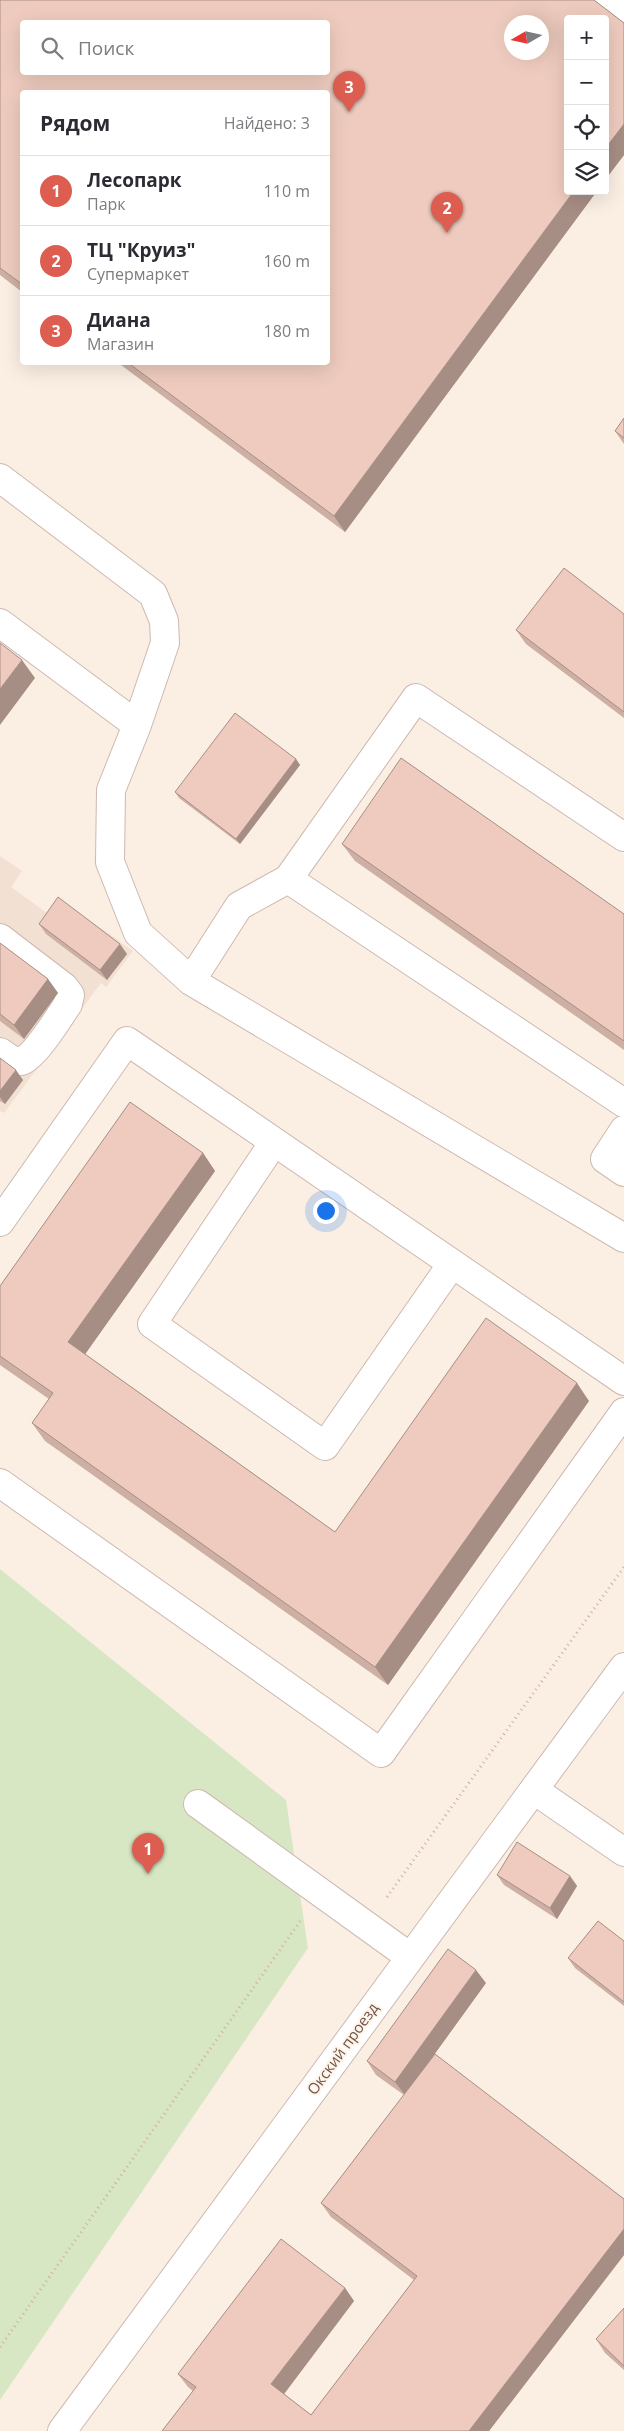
<!DOCTYPE html>
<html lang="ru">
<head>
<meta charset="utf-8">
<style>
	body { margin:0; font-family:"Open Sans",sans-serif; background:#f7f7f7; color:#2b2b33 }
	.controls { position:absolute; right:15px; top:15px; display:grid; overflow:hidden; border-radius:5px; box-shadow:0 5px 20px #0002 }
	.controls button { width:45px; height:45px; display:grid; place-items:center; padding:0; border:0; border-bottom:1px solid #e1e1e2; background:#fff; color:#2b2b33; font:25px sans-serif }
	.compass { position:absolute; left:504px; top:15px; width:45px; height:45px; border-radius:50%; background:#fff; box-shadow:0 5px 20px #0002; rotate:261deg }
	.you { position:absolute; left:325px; top:1210px; width:18px; height:18px; margin:-12px; border:4px solid #fff; border-radius:50%; background:#1a73e8; box-shadow:0 0 0 8px #1a73e833 }
	.badge { display:grid; place-items:center; width:32px; height:32px; border-radius:50%; background:#dd5e51; color:#fff; font-size:16px; font-weight:700 }
	.pin { position:absolute; translate:-50% -41px; filter:drop-shadow(0 1px 2px #0008) }
	.pin::after { content:''; position:absolute; top:26px; width:18px; height:15px; background:inherit; clip-path:polygon(0 0,100% 0,50% 100%) }
	.list { margin:0; padding:0; list-style:none }
	h2 { display:flex; justify-content:space-between; align-items:center; height:65px; margin:0; padding:0 20px; font-size:21px }
	h2 small { font-size:16px; font-weight:400; color:#7c7c81 }
	.list li { display:grid; grid-template-columns:32px 1fr auto; gap:15px; align-items:center; box-sizing:border-box; height:70px; padding:0 20px; border-top:1px solid #e1e1e2 }
	.list b { display:block; font-size:19px; white-space:nowrap }
	.list p { margin:0; font-size:16px; white-space:nowrap; color:#7c7c81 }
	.list em { font-size:16px; font-style:normal; color:#7c7c81 }
	.icon { flex:none; width:28px; height:28px; fill:none; stroke:currentColor; stroke-width:2; stroke-linecap:round; stroke-linejoin:round }
	.map { position:relative; flex:none; width:624px; height:2431px; overflow:hidden }
	.search { position:absolute; background:#fff; box-shadow:0 5px 20px #0002; left:20px; top:20px; width:310px; height:55px; display:flex; align-items:center; gap:12px; box-sizing:border-box; padding:0 18px; border-radius:5px; color:#7c7c81; font-size:19px }
	.panel { position:absolute; background:#fff; box-shadow:0 5px 20px #0002; left:20px; top:90px; width:310px; height:275px; border-radius:5px }
	.map>svg:first-child { display:block }
	.residential { fill:#f2e0d3 }
	.green { fill:#d7e7c4 }
	.lines { fill:none; stroke-linecap:round; stroke-linejoin:round }
	.minor-casing { stroke:#ceb8af; stroke-width:30 }
	.path { stroke:#d3aea1; stroke-width:3; stroke-dasharray:1 4; stroke-linecap:butt }
	.minor { stroke:#fff; stroke-width:28 }
	.wall { fill:#cdafa3; fill-rule:evenodd }
	.shaded-wall { fill:#a78e85 }
	.building { fill:#eecbbe; stroke:#a78e85; fill-rule:evenodd }
	.labels { text-anchor:middle; stroke-width:4; stroke-linejoin:round; paint-order:stroke }
	.street-label { font-size:15px; fill:#72544b; stroke:#fef4ea }
</style>
</head>
<body>
<div class="map">
<svg width="624" height="2431" viewBox="0 0 624 2431">
	<rect width="100%" height="100%" fill="#fbefe4"/>
	<path class="residential" d="M0 856 22 871 11 887 51 916 63 901 133 951 106 987 101 983 4 1113 0 1111Z"/>
	<path class="green" d="M0 1569 286 1800 308 1948 0 2400Z"/>
	<g class="lines">
		<g class="minor-casing">
			<path id="minor" d="M605 0 624 14
				M0 478 153 594 164 621 165 643 137 725 111 790 110 862 138 933 191 981 624 1238
				M0 623 137 725
				M624 837 416 698 288 879 624 1103
				M0 938 64 987 70 995 68 1004C59 1017 35 1057 21 1061 13 1063 6 1056 0 1052
				M191 981 239 906 288 879
				M624 1130 605 1159 624 1172
				M274 1142 152 1324 325 1446 452 1264
				M0 1222 127 1041 624 1381
				M0 1483 381 1753 624 1412
				M534 1790 624 1852
				M198 1804 410 1957
				M62 2431 624 1667"/>
		</g>
		<path class="path" d="M387 1897 624 1567
			M0 2347 301 1920"/>
		<use href="#minor" class="minor"/>
	</g>
	<path class="wall" d="M0 0H594L624 23V155L605 180V19H568V191H597L345 532 117 362H328V92H22V292L0 275ZM22 22H328V72H22ZM512 22H542V52H512Z
		M624 418V444L615 431Z
		M624 614V718L526 644 516 630Z
		M296 759 300 765 240 844 179 798 175 792Z
		M342 844 624 914V1050L355 861Z
		M39 924 127 954 107 980 46 934Z
		M0 943 48 979 58 993 24 1039 0 1021Z
		M0 1058 23 1080 5 1104 0 1101Z
		M203 1153 215 1171 85 1354 335 1532 589 1401 388 1685 45 1441 32 1423 49 1399 0 1365V1286Z
		M497 1875 570 1876 577 1886 557 1919 504 1885Z
		M624 1941V2006L575 1968 568 1958Z
		M486 1983 428 2063 624 2199V2255L489 2431H162L193 2391 188 2387 178 2374 345 2288 354 2301 284 2394 311 2415 414 2280 331 2217 321 2203 404 2095 376 2075 367 2061Z
		M624 2308V2370L605 2353 596 2339Z"/>
	<path class="shaded-wall" d="M624 124V155L605 180V149Z
		M574 191H597L345 532 334 516Z
		M22 660 35 678 0 725V689Z
		M296 759 300 765 240 844 236 839Z
		M120 944 127 954 107 980 100 970Z
		M48 979 58 993 24 1039 14 1025Z
		M16 1070 23 1080 5 1104 0 1097V1091Z
		M203 1153 215 1171 81 1360 68 1342Z
		M577 1383 589 1401 388 1685 375 1667Z
		M570 1876 577 1886 557 1919 550 1908Z
		M476 1970 486 1983 405 2095 395 2082Z
		M624 2229V2255L489 2431H469Z
		M345 2288 354 2301 281 2398 271 2384Z"/>
	<path class="building" d="M0 0H594L624 23V124L605 149V19H568V191H574L334 516 127 362H328V92H22V284L0 268ZM22 22H328V72H22ZM512 22H542V52H512Z
		M624 418V438L615 431Z
		M564 568 624 614V712L516 630Z
		M0 643 22 660 0 689Z
		M235 713 296 759 236 839 175 792Z
		M401 758 624 914V1041L342 844Z
		M58 897 120 944 100 970 39 924Z
		M0 943 48 979 14 1025 0 1014Z
		M0 1058 16 1070 0 1091Z
		M130 1102 203 1153 68 1342 335 1532 486 1318 577 1383 375 1667 32 1423 53 1393 0 1356V1286Z
		M517 1842 570 1876 550 1908 497 1875Z
		M598 1921 624 1941V2002L568 1958Z
		M448 1949 476 1970 395 2082 367 2061Z
		M435 2054 624 2199V2229L469 2431H162L196 2387 178 2374 281 2239 345 2288 271 2384 311 2415 417 2276 321 2203Z
		M624 2308V2366L596 2339Z"/>
	<g class="labels">
		<g class="street-label">
			<text transform="translate(343 2049) rotate(-54)" y="5">Окский проезд</text>
		</g>
	</g>
</svg>
<div class="controls">
<button>+</button>
<button>−</button>
<button><svg class="icon" aria-label="locate" viewBox="0 0 24 24"><circle cx="12" cy="12" r="6"/><path d="M12 2v4M12 18v4M2 12h4M18 12h4"/></svg></button>
<button><svg class="icon" aria-label="layers" viewBox="0 0 24 24"><path d="M12 4l9 5-9 5-9-5zM3 14l9 5 9-5"/></svg></button>
</div>
<svg class="compass" viewBox="-18 -18 36 36"><path d="M0-13l5 13h-10z" fill="#e53935"/><path d="M0 13l5-13h-10z" fill="#7c7c81"/></svg>
<div class="you"></div>
<div class="pin badge" style="left:148px;top:1874px">1</div>
<div class="pin badge" style="left:447px;top:233px">2</div>
<div class="pin badge" style="left:349px;top:112px">3</div>
<div class="search"><svg class="icon" aria-label="search" viewBox="0 0 24 24"><circle cx="10" cy="10" r="6"/><path d="M15 15l6 6"/></svg>Поиск</div>
<section class="panel">
<h2>Рядом<small>Найдено: 3</small></h2>
<ul class="list">
<li><span class="badge">1</span><div><b>Лесопарк</b><p>Парк</p></div><em>110 m</em></li>
<li><span class="badge">2</span><div><b>ТЦ &quot;Круиз&quot;</b><p>Супермаркет</p></div><em>160 m</em></li>
<li><span class="badge">3</span><div><b>Диана</b><p>Магазин</p></div><em>180 m</em></li>
</ul>
</section>
</div>
</body>
</html>
